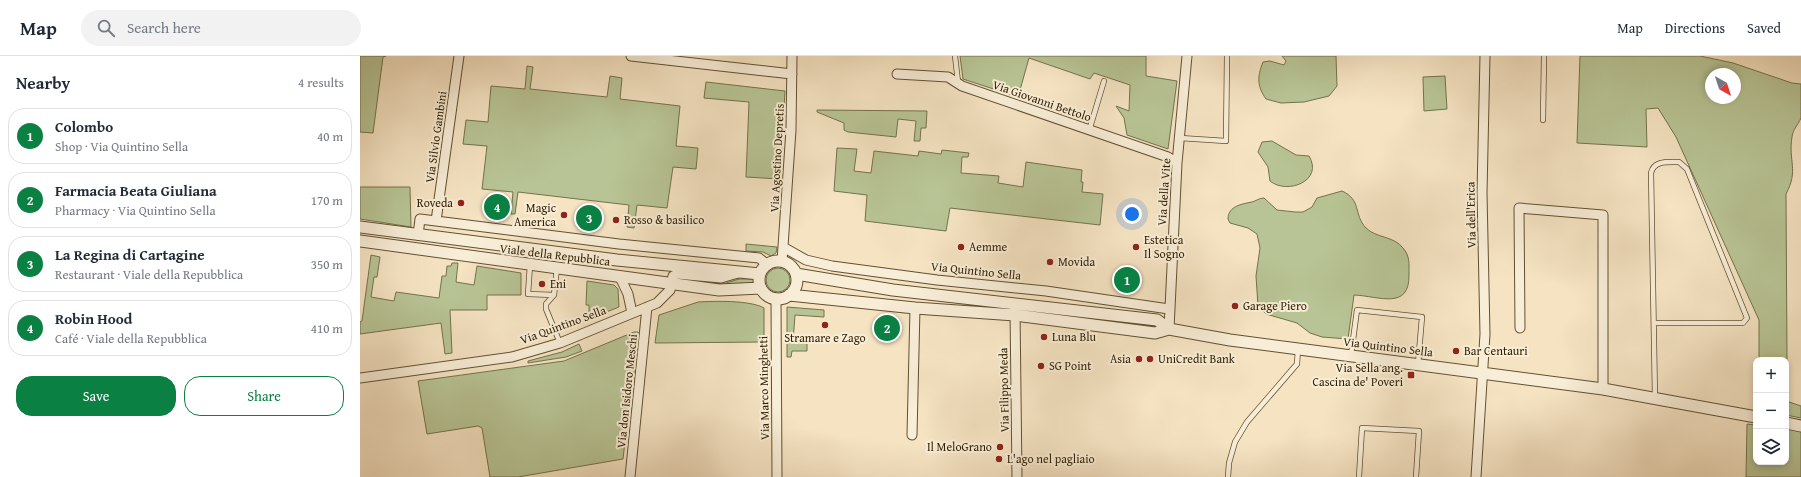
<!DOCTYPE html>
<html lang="en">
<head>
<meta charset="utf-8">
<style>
	body { margin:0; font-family:"Gentium Book Plus",serif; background:#f2f2f3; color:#1f2937 }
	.controls { position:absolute; right:12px; bottom:12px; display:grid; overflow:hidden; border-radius:8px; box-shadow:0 2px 6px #0003 }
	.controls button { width:36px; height:36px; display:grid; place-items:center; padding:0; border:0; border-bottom:1px solid #e0e1e3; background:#fff; color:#1f2937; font:20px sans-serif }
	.compass { position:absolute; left:1345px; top:12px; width:36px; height:36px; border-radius:50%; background:#fff; box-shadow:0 2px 6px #0003; rotate:141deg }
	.you { position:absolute; left:772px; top:158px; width:14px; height:14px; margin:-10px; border:3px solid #fff; border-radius:50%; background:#1a73e8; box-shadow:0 0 0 6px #1a73e833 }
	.badge { display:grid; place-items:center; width:26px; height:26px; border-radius:50%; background:#0b8043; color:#fff; font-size:13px; font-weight:700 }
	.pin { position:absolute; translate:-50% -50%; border:2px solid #fff; box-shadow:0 1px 4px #0006 }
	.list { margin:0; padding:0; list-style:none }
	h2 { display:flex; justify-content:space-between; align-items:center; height:52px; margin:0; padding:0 16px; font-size:17px }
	h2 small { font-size:13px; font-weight:400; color:#747a83 }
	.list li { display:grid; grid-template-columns:26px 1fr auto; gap:12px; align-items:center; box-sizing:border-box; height:56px; margin:0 8px 8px; padding:0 8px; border:1px solid #e0e1e3; border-radius:16px }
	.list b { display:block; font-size:15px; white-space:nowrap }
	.list p { margin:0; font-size:13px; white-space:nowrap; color:#747a83 }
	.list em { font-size:13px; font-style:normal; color:#747a83 }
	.actions { display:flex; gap:8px; padding:12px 16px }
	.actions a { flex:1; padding:9px 0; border:1px solid #0b8043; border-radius:16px; text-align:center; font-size:14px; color:#0b8043 }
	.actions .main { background:#0b8043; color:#fff }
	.icon { flex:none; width:22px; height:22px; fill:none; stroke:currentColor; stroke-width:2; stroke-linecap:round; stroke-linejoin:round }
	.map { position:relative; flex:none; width:1441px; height:421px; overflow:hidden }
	header { display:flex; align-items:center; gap:24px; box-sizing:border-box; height:56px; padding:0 20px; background:#fff; border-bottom:1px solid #e0e1e3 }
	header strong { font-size:19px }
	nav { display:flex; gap:22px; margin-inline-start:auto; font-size:14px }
	.search { width:280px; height:36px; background:#f2f2f3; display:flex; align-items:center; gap:10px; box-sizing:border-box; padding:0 14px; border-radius:22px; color:#747a83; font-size:15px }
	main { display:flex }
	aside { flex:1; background:#fff }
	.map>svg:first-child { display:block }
	.green { fill:#b8c495; stroke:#75724b; fill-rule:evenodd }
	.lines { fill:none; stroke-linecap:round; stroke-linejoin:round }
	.service-casing { stroke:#635031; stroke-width:6 }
	.minor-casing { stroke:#635031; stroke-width:11 }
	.tertiary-casing { stroke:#635031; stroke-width:13 }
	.service { stroke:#f8edd7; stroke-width:4.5 }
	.minor { stroke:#f8edd7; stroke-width:9 }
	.tertiary { stroke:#f8edd7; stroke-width:11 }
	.poi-dot { fill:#8f2418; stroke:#f8edd7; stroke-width:1.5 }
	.labels { text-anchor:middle; stroke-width:4; stroke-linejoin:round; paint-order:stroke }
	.street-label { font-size:12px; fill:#321f01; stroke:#f8edd7 }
	.poi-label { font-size:12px; fill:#321f01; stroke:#f8edd7; text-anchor:start }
</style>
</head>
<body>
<header>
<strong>Map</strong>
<div class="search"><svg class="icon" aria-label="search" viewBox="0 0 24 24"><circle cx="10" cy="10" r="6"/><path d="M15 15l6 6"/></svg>Search here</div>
<nav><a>Map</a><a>Directions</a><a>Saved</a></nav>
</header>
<main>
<aside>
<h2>Nearby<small>4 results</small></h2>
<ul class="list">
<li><span class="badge">1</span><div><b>Colombo</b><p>Shop · Via Quintino Sella</p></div><em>40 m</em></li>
<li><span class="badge">2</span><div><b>Farmacia Beata Giuliana</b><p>Pharmacy · Via Quintino Sella</p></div><em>170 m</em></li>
<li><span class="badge">3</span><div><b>La Regina di Cartagine</b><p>Restaurant · Viale della Repubblica</p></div><em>350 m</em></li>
<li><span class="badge">4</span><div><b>Robin Hood</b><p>Café · Viale della Repubblica</p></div><em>410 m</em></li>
</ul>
<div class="actions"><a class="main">Save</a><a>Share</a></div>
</aside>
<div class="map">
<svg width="1441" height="421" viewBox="0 0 1441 421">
	<rect width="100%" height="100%" fill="#f5e3c2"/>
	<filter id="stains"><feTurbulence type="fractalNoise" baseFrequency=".005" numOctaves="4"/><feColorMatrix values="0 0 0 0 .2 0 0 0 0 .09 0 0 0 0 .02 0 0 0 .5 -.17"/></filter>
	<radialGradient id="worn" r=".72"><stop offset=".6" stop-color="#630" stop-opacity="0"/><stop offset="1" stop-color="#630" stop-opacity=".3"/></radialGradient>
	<path class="green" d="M0 0H26L23 1 13 77 0 76Z
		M600 0H786V20L817 25 808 93 767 79 764 62 756 50 769 55 770 29 734 17 730 23 669 2 658 41 603 23Z
		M922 0H976L977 30 969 40 944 46 921 47 906 43C897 30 897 21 903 6L910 5 924 9 926 5Z
		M1220 0H1340L1373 7 1432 27 1441 28C1441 34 1441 57 1441 62 1438 69 1433 73 1432 81 1428 105 1439 114 1426 138L1427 303 1426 312V304H1399V264L1316 81 1298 52 1286 53 1287 91 1217 87ZM1351 18H1375V42H1351Z
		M167 10 173 11 170 33 247 41 250 20 262 22 260 43 320 50 316 90 338 92 336 113 313 111 307 152 277 149 274 172 267 171 269 149 158 136 155 158H151L153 136 122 133 127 90 103 88 106 64 128 66 131 30 165 33Z
		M1085 20 1087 53 1064 55 1063 21Z
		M346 26 425 35 420 123 386 121 389 46 344 42Z
		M457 54 567 55 566 72H561L560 85H554L556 65 538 63 536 81 488 76 484 74V67L457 56Z
		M912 85 936 99 949 100C964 125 927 139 910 125L908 111 898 96 902 86Z
		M477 92 497 93 494 115 511 117 514 95 558 100 559 95 581 98 582 94 609 97 608 101H602L601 117 639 120 638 127 663 131 666 106 722 114 721 126H723L722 136 743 138 740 169 590 152 586 175 505 165 507 139 474 135Z
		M0 131H50L51 171 0 163Z
		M982 135C1002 144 993 158 1006 172 1016 182 1034 180 1043 192 1050 200 1049 208 1049 218 1050 255 1019 240 994 239L988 283 962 281 950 277 937 267 906 258 898 250 896 220 900 192 897 178 888 172 870 167 868 163C868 150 882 148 892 146 896 145 899 142 904 142L917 154 935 156H943L952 151 957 142Z
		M386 188 417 191 416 197 411 200 403 196 386 195Z
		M11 199 20 201 17 221H14L11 241 34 245 36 236 79 242 82 220H86L87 210H91L92 207H98L96 226 114 229 117 210 161 217V239H127V254H90L92 297 85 298 81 267 0 278V266L2 265Z
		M406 224a12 12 0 1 1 24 0a12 12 0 1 1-24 0Z
		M320 222 363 228 379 223H394V229L371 230Z
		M227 225 254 229 258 233 259 251 229 263V249H226Z
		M338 246C354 245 390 244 404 252V286L295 287 299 259Z
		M427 251 464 254V261L435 259 433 286 447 287V295H432L431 301H427Z
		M274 276H278L279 280 270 344 267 346 269 352 263 403 158 421H130L122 372 118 370 67 378 58 325 204 305Z
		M219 288 222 295 206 301 168 307V305L202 296Z
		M1426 345 1441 350V362L1426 359Z
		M1387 368 1396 369V406H1426V372L1441 375V421H1386Z"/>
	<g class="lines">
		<g class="service-casing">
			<path id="service" d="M595 0 598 26
				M1183 64 1184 0
				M729 75 744 25
				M820 82 866 85 867 0
				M170 209 168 238 194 239 197 212
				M194 239 186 248V253L200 287
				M1294 267H1383L1387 262 1327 113 1319 106C1308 106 1294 104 1291 117L1295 342
				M991 299 997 254 1062 261 1058 308
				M868 421 869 407 875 386 887 366 937 308 938 293
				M999 421 1002 372 1059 375 1056 421"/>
		</g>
		<g class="minor-casing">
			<path id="minor" d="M271 0 432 18
				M537 18 588 21 602 30 808 101 817 107
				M76 165 99 0
				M58 179 60 163 259 188 399 202 408 209
				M423 191 446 204 472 210 577 224 686 235 809 253
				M422 205 431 74 432 0
				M260 221 268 238 272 257
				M416 242 417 421
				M655 253 657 421
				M1160 272 1159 152 1243 159V333
				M809 273 817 107 827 0
				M0 322 152 301 200 287 297 247 310 234 313 220 317 218 361 222 378 217
				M552 379 555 252
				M270 421 287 251
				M1116 421 1125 278 1122 137 1125 0"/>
		</g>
		<g class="tertiary-casing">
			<path id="tertiary" d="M0 171 257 204 400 218
				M0 185 359 234 401 232
				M399 224a19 19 0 1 1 38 0a19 19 0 1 1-38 0Z
				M436 218 533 234 797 264 809 273
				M429 239 555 252 655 259 795 277 809 273 870 284 1243 333 1396 361
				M1426 367 1441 370"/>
		</g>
		<use href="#service" class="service"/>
		<use href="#minor" class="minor"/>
		<use href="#tertiary" class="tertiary"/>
	</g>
	<g class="poi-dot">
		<circle cx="101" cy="147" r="4"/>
		<circle cx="204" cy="159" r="4"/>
		<circle cx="256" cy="164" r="4"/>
		<circle cx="601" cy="191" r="4"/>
		<circle cx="776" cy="191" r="4"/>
		<circle cx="690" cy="206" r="4"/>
		<circle cx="182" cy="228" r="4"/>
		<circle cx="875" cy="250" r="4"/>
		<circle cx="465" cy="269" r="4"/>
		<circle cx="684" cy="281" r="4"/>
		<circle cx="1096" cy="295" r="4"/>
		<circle cx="779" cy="303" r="4"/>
		<circle cx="790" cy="303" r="4"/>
		<circle cx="681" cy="310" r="4"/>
		<rect x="1047" y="315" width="8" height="8" rx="2"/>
		<circle cx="640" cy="391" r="4"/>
		<circle cx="639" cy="403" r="4"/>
	</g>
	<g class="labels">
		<g class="street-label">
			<text transform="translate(682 45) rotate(19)" y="4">Via Giovanni Bettolo</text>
			<text transform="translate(76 81) rotate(-82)" y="4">Via Silvio Gambini</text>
			<text transform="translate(417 102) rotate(-87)" y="4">Via Agostino Depretis</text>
			<text transform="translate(804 136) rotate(-86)" y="4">Via della Vite</text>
			<text transform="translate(1111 159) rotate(-91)" y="4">Via dell'Erica</text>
			<text transform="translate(195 199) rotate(7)" y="4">Viale della Repubblica</text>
			<text transform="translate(616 215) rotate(6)" y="4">Via Quintino Sella</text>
			<text transform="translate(203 269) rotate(-20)" y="4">Via Quintino Sella</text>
			<text transform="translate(1028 291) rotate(7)" y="4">Via Quintino Sella</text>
			<text transform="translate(404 332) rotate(-91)" y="4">Via Marco Minghetti</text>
			<text transform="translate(644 334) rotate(-91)" y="4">Via Filippo Meda</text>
			<text transform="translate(267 335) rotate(-84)" y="4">Via don Isidoro Meschi</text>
		</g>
		<g class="poi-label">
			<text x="93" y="151" text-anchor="end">Roveda</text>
			<text x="196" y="156" text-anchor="end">Magic<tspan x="196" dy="14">America</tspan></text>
			<text x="264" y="168">Rosso &amp; basilico</text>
			<text x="784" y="188">Estetica<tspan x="784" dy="14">Il Sogno</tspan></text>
			<text x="609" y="195">Aemme</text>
			<text x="698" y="210">Movida</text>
			<text x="190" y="232">Eni</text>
			<text x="883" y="254">Garage Piero</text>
			<text x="692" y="285">Luna Blu</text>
			<text x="465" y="286" text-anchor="middle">Stramare e Zago</text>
			<text x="1104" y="299">Bar Centauri</text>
			<text x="771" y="307" text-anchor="end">Asia</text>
			<text x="798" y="307">UniCredit Bank</text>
			<text x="689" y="314">SG Point</text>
			<text x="1043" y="316" text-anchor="end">Via Sella ang.<tspan x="1043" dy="14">Cascina de' Poveri</tspan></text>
			<text x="632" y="395" text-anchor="end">Il MeloGrano</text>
			<text x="647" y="407">L'ago nel pagliaio</text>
		</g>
	</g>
	<rect width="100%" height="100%" filter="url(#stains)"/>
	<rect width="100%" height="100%" fill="url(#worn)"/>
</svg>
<div class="controls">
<button>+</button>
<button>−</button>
<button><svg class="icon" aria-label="layers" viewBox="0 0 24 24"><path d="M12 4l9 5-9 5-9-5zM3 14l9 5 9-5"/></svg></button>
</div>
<svg class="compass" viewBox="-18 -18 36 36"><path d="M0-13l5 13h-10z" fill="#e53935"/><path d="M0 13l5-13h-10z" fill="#747a83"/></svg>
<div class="you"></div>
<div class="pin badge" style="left:767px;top:224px">1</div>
<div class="pin badge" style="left:527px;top:272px">2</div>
<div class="pin badge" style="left:229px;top:162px">3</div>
<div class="pin badge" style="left:137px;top:151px">4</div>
</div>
</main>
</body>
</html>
